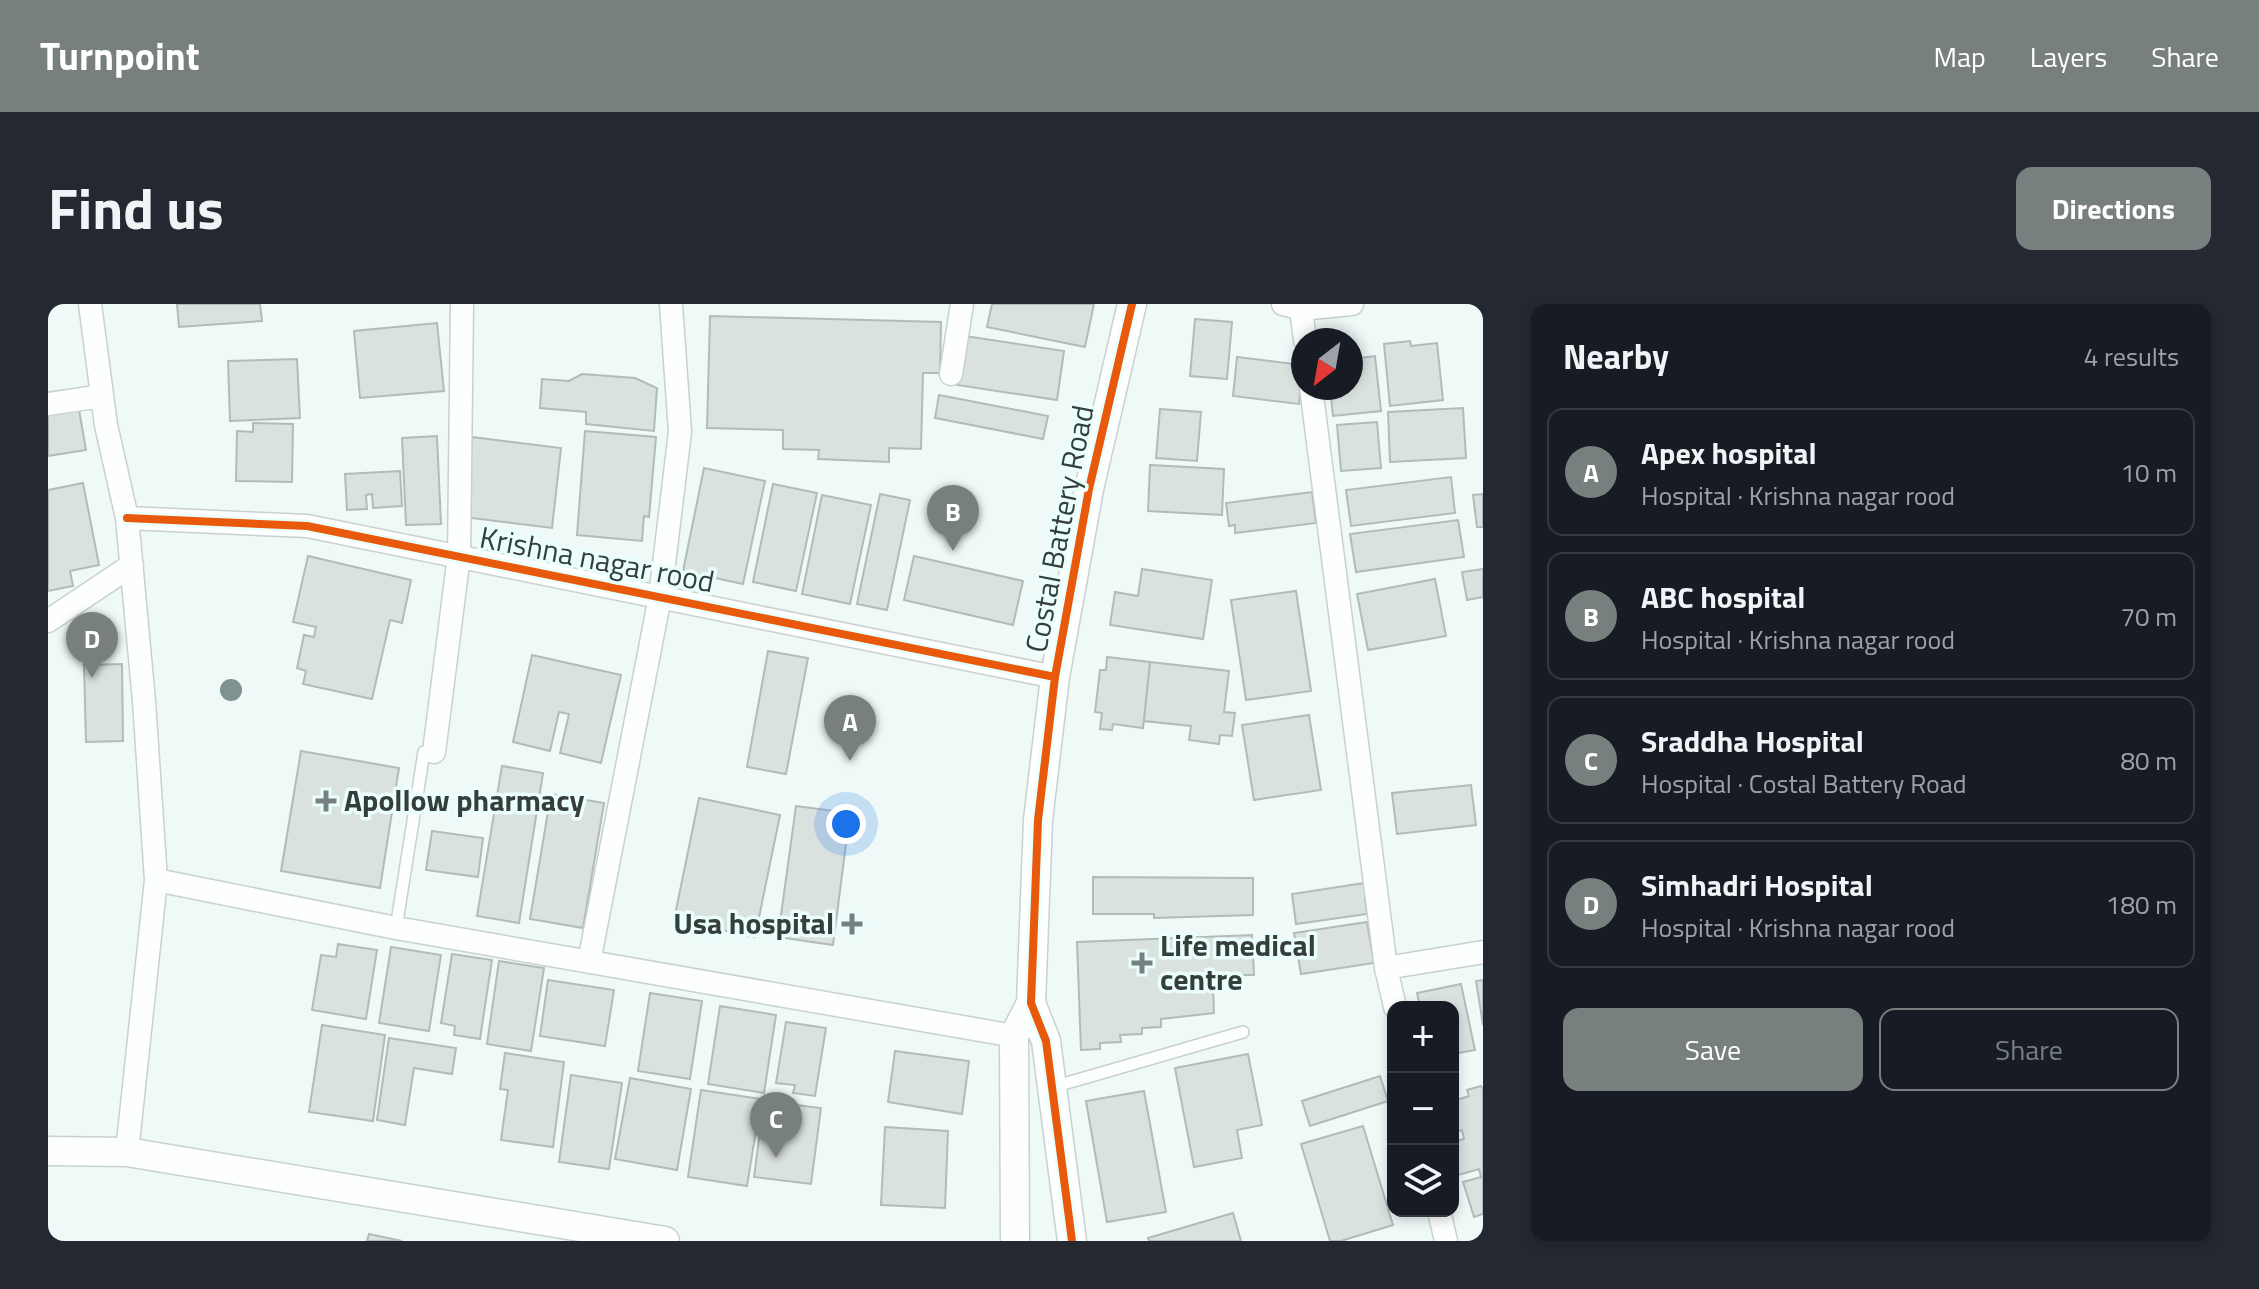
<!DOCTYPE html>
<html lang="en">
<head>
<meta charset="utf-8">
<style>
	body { margin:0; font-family:"Titillium Web",sans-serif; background:#242831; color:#f1f3f6 }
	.controls { position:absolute; right:24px; bottom:24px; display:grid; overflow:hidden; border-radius:16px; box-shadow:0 4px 12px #0003 }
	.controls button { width:72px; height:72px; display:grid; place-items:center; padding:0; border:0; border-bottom:2px solid #363941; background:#171b24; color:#f1f3f6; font:40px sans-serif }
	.compass { position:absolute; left:1243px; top:24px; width:72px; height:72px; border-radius:50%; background:#171b24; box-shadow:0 4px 12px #0003; rotate:211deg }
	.you { position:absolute; left:798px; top:520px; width:28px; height:28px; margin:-20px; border:6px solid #fff; border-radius:50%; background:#1a73e8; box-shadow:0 0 0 12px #1a73e833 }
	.badge { display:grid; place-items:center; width:52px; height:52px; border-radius:50%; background:#77807e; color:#fff; font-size:26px; font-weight:700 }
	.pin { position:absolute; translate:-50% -66px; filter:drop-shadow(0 2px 4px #0008) }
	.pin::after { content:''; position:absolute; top:42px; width:28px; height:24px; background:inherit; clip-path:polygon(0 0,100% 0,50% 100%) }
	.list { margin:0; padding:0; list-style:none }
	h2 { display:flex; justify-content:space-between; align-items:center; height:104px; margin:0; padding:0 32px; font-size:34px }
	h2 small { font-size:26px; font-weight:400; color:#9ea1a6 }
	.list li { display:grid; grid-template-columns:52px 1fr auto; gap:24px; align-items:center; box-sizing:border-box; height:128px; margin:0 16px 16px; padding:0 16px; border:2px solid #363941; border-radius:16px }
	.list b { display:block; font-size:30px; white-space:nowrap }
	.list p { margin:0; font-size:26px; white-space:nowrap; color:#9ea1a6 }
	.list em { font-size:26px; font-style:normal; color:#9ea1a6 }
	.actions { display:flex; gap:16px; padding:24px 32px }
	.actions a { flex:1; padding:18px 0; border:2px solid #77807e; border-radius:16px; text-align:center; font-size:28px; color:#77807e }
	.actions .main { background:#77807e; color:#fff }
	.icon { flex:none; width:44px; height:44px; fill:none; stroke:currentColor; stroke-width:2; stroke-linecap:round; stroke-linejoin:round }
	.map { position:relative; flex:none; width:1435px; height:937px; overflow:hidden; border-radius:16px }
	header { display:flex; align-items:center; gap:48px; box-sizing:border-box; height:112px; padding:0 40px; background:#77807e; color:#fff }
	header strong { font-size:38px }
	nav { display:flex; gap:44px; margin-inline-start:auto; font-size:28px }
	.intro { display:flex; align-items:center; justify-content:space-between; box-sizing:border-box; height:192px; padding:0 48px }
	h1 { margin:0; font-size:56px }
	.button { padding:20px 36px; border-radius:16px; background:#77807e; color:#fff; font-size:28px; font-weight:700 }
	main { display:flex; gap:48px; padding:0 48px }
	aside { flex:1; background:#171b24; border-radius:16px; box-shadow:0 4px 12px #0003 }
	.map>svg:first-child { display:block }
	.building { fill:#dae2e0; stroke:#b2bbb9; stroke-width:2 }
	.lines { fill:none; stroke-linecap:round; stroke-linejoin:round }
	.service-casing { stroke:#c8d1cf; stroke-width:14 }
	.minor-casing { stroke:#c8d1cf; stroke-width:25 }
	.tertiary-casing { stroke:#c8d1cf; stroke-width:31 }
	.service { stroke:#fdfefe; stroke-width:11 }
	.minor { stroke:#fdfefe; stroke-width:22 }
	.tertiary { stroke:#fdfefe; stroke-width:28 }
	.cycleway-casing { stroke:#eafffc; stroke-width:13 }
	.cycleway { stroke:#e8590c; stroke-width:8 }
	.tree { fill:#7e928f }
	.poi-dot { fill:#77807e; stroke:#eafffc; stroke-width:3 }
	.labels { text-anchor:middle; stroke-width:7; stroke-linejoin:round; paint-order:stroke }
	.street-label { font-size:30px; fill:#363e3c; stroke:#eafffc }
	.poi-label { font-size:30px; font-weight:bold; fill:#363e3c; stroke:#eafffc; text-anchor:start }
</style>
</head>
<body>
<header>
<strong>Turnpoint</strong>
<nav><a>Map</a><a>Layers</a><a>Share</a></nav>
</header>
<div class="intro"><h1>Find us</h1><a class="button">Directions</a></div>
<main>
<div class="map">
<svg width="1435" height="937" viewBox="0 0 1435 937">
	<rect width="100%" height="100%" fill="#effaf8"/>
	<path class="building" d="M129 0H212L214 17 131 23Z
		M944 0H1046L1037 43 939 23Z
		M662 12 893 18 892 69H875L873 145 841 144V158L770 155 771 146 735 145V126L659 124Z
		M1147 15 1184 18 1179 75 1142 72Z
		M389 19 396 87 312 94 306 27Z
		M917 32 1016 47 1009 96 909 81Z
		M1362 37 1363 42 1389 39 1395 96 1342 102 1336 40Z
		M1303 46 1304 55 1327 52 1333 107 1285 112 1283 93 1276 94 1275 84H1303Z
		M1189 53 1255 61 1251 100 1185 92Z
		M249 55 252 114 182 117 180 57Z
		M534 70 587 74 609 84 606 127 538 120V108L492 104 494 75 521 77Z
		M891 91 1000 112 995 135 887 114Z
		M30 100 38 146 0 152V105Z
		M1415 104 1418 154 1342 158 1340 108Z
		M1112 105 1153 108 1149 157 1108 154Z
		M1329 118 1333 164 1293 167 1289 121Z
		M205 119 245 120 244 178 188 177 189 127 205 128Z
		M537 127 608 133 601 213 596 212 594 237 529 231Z
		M389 132 393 220 358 221 354 134Z
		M424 133 513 144 504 224 415 213Z
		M1102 161 1176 165 1174 211 1100 207Z
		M656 164 717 177 695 280 635 267Z
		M352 167 354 202 325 204 324 190 318 191 319 205 299 206 297 170Z
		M1403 173 1407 209 1303 222 1298 186Z
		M35 179 51 261 22 267 25 282 0 287V186Z
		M725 180 769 189 748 287 705 278Z
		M1264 188 1268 219 1187 229V221L1181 222 1178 199Z
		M832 190 862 196 839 306 809 300Z
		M1435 190V223H1429L1425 191Z
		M774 191 823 201 802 300 754 290Z
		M1410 216 1416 253 1308 268 1302 230Z
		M260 252 363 276 354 319 342 316 324 395 255 380 258 367 249 364 256 331 266 333 268 323 245 318Z
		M866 252 975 277 965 321 856 296Z
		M1094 265 1164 276 1155 335 1062 321 1067 288 1090 292Z
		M1435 265V293L1419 296 1414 268Z
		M1387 275 1398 332 1320 346 1309 290Z
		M1248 287 1263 387 1198 396 1183 296Z
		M720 347 760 354 738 470 699 463Z
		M484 351 573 371 553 459 512 449 521 410 511 408 502 447 465 438Z
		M1059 353 1102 358 1095 424 1065 420 1064 426 1052 425 1054 409 1047 408 1052 366H1058Z
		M1102 358 1181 367 1176 408 1187 409 1184 432 1172 431 1171 440 1141 436 1143 422 1096 417Z
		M74 360 75 437 38 438 36 361Z
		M1261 411 1273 486 1206 496 1194 421Z
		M253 447 351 464 332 584 233 567Z
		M454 462 495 469 471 619 429 612Z
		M1423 481 1428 521 1349 530 1344 489Z
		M503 490 556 499 535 624 482 615Z
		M651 494 732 511 707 633 626 616Z
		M748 502 802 509 785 641 730 633Z
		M384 527 435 534 430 573 378 566Z
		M1045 573 1205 574V611L1106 614V610H1045Z
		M1323 578 1325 592 1317 594 1319 610 1248 620 1244 590Z
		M1319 618 1326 659 1253 670 1246 629Z
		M1204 631 1206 671H1187L1188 680 1165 681 1166 709 1113 715V723L1094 724V730L1072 731 1073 738 1052 739V745L1033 746 1029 638Z
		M290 640 329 646 318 715 264 706 273 651 288 653Z
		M343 643 393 651 381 727 331 719Z
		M404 650 444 656 432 735 406 731 407 722 393 719Z
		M451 657 496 664 483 747 439 740Z
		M500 676 566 686 557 742 492 732Z
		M1435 676V721L1428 677Z
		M1413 680 1427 746 1405 750V703H1372L1369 689Z
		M602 689 654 697 642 775 590 767Z
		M672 702 728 711 716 789 660 780Z
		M738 718 778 724 767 792 745 789 747 781 728 779Z
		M274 721 337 731 325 817 261 808Z
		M341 734 408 744 404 770 366 764 357 821 329 816Z
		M847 747 921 757 914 810 840 798Z
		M457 749 516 758 505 843 453 836 460 786 452 785Z
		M1200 750 1214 821 1189 826 1194 854 1146 863 1127 764Z
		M523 771 574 779 561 865 511 858Z
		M1332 772 1340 797 1262 822 1254 797Z
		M582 774 643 785 629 866 567 855Z
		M1433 782 1435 785V910L1426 913 1415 878 1433 873 1431 865 1407 872 1405 838 1416 835 1414 826 1405 829V797L1421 792 1419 786Z
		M653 786 713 795 699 882 640 873Z
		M1096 787 1118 908 1059 918 1038 797Z
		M716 797 773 804 763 880 706 873Z
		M1315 822 1345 921 1293 937H1282L1253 840Z
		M837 823 900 827 897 904 833 901Z
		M1185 909 1193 937H1101L1100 934Z
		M321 930 354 937H319Z"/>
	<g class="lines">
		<g class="service-casing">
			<path id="service" d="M348 624 376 448
				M1005 783 1195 728"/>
		</g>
		<g class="minor-casing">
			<path id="minor" d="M42 0 58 121 79 214 96 397 108 576 79 848
				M1235 0 1253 5 1304 0
				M1253 5 1257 36
				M903 70 914 0
				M1263 84 1338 664 1347 703
				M0 100 54 92
				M79 214 259 222 1007 373
				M0 317 84 261
				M386 448 411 252 414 0
				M108 576 348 624 966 732
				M541 658 612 293 632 128 623 0
				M1338 664 1435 648
				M1391 907 1398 937"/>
		</g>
		<g class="tertiary-casing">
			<path id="tertiary" d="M0 847 79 848 617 937
				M967 937 966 732 983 699
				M1024 937 998 737 983 699 990 516 1007 373 1041 185 1084 0"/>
		</g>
		<use href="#service" class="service"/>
		<use href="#minor" class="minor"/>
		<use href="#tertiary" class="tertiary"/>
		<g class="cycleway-casing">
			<path id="cycleway" d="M79 214 259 222 1007 373
				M1024 937 998 737 983 699 990 516 1007 373 1041 185 1084 0"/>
		</g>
		<use href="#cycleway" class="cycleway"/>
	</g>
	<circle class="tree" cx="183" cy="386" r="11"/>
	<g class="poi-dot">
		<path d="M274 485h8v8h8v8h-8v8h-8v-8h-8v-8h8z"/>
		<path d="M800 608h8v8h8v8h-8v8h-8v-8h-8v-8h8z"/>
		<path d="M1090 647h8v8h8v8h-8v8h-8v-8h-8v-8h8z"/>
	</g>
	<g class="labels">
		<g class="street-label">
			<text transform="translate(1012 225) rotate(-79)" y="10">Costal Battery Road</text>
			<text transform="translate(549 256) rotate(11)" y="10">Krishna nagar rood</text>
		</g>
		<g class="poi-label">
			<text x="296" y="507">Apollow pharmacy</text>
			<text x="786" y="630" text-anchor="end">Usa hospital</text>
			<text x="1112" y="652">Life medical<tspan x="1112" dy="34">centre</tspan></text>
		</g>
	</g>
</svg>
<div class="controls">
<button>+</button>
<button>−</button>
<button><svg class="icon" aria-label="layers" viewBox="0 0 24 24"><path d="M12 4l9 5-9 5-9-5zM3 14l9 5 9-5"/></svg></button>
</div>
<svg class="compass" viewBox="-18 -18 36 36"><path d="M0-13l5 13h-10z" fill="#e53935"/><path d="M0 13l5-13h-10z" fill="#9ea1a6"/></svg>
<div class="you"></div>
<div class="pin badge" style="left:802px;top:457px">A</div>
<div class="pin badge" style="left:905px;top:247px">B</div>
<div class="pin badge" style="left:728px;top:854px">C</div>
<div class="pin badge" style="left:44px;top:374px">D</div>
</div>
<aside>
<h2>Nearby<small>4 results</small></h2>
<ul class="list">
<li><span class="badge">A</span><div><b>Apex hospital</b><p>Hospital · Krishna nagar rood</p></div><em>10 m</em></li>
<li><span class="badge">B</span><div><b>ABC hospital</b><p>Hospital · Krishna nagar rood</p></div><em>70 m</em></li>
<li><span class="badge">C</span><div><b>Sraddha Hospital</b><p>Hospital · Costal Battery Road</p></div><em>80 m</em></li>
<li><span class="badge">D</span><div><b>Simhadri Hospital</b><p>Hospital · Krishna nagar rood</p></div><em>180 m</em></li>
</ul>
<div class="actions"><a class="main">Save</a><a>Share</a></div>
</aside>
</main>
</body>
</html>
